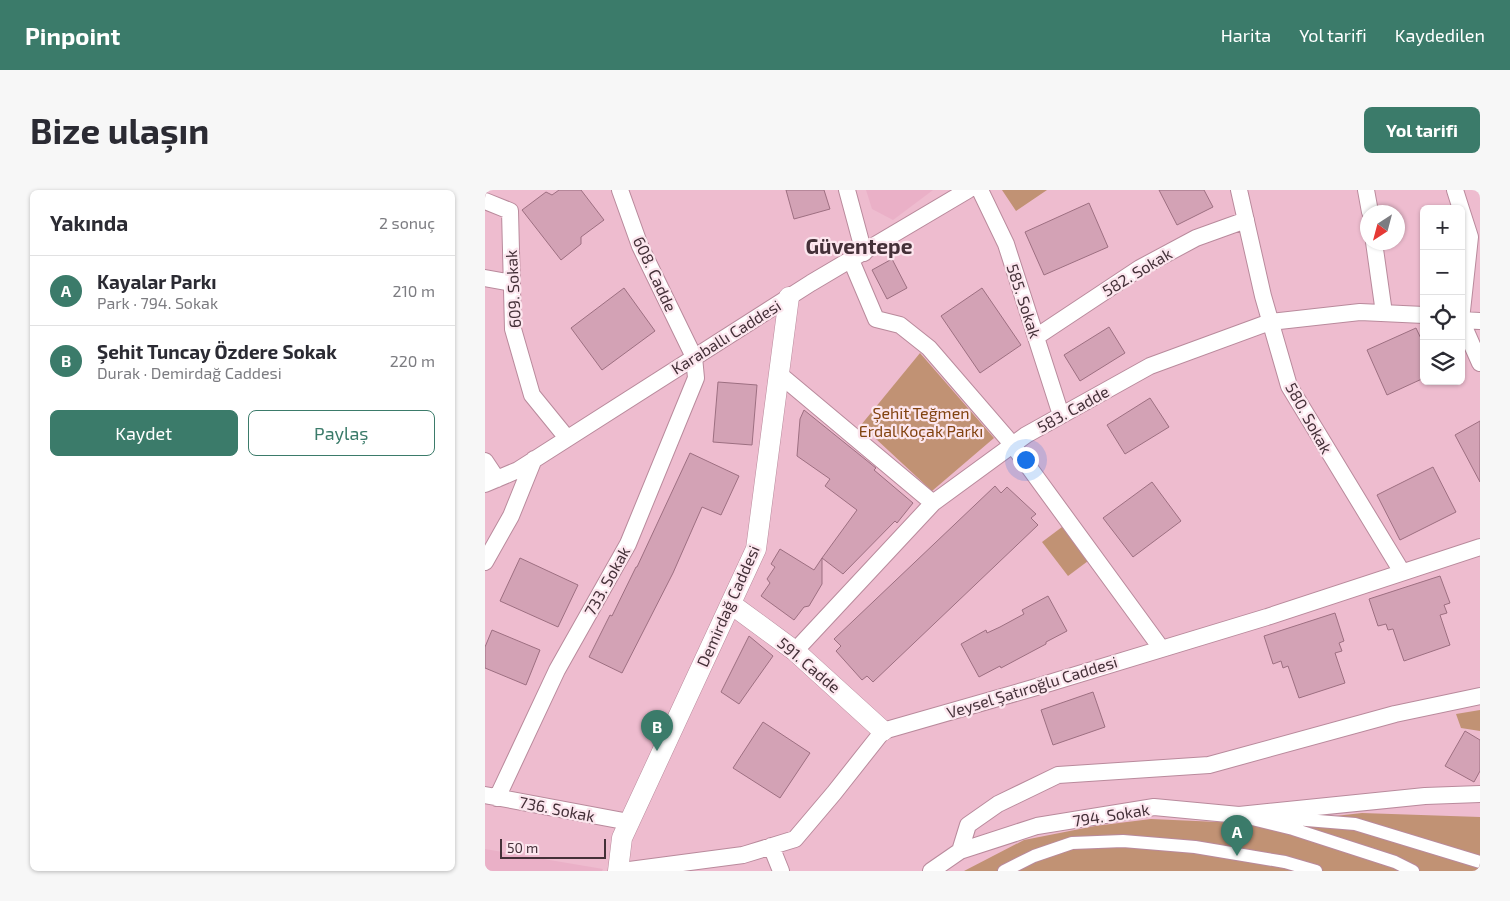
<!DOCTYPE html>
<html lang="tr">
<head>
<meta charset="utf-8">
<style>
	body { margin:0; font-family:"Exo 2",sans-serif; background:#f7f7f7; color:#2b2b33 }
	.controls { position:absolute; right:15px; top:15px; display:grid; overflow:hidden; border-radius:8px; box-shadow:0 1px 4px #0004 }
	.controls button { width:45px; height:45px; display:grid; place-items:center; padding:0; border:0; border-bottom:1px solid #e1e1e2; background:#fff; color:#2b2b33; font:25px sans-serif }
	.compass { position:absolute; left:875px; top:15px; width:45px; height:45px; border-radius:50%; background:#fff; box-shadow:0 1px 4px #0004; rotate:216deg }
	.scale { position:absolute; left:15px; bottom:12px; width:106px; box-sizing:border-box; padding-left:5px; border:2px solid #443038; border-top:0; font-size:14px; line-height:18px; white-space:nowrap; color:#443038; -webkit-text-stroke:4px #fce6ee; paint-order:stroke }
	.you { position:absolute; left:540px; top:269px; width:18px; height:18px; margin:-12px; border:4px solid #fff; border-radius:50%; background:#1a73e8; box-shadow:0 0 0 8px #1a73e833 }
	.badge { display:grid; place-items:center; width:32px; height:32px; border-radius:50%; background:#3b7b6a; color:#fff; font-size:16px; font-weight:700 }
	.pin { position:absolute; translate:-50% -41px; filter:drop-shadow(0 1px 2px #0008) }
	.pin::after { content:''; position:absolute; top:26px; width:18px; height:15px; background:inherit; clip-path:polygon(0 0,100% 0,50% 100%) }
	.list { margin:0; padding:0; list-style:none }
	h2 { display:flex; justify-content:space-between; align-items:center; height:65px; margin:0; padding:0 20px; font-size:21px }
	h2 small { font-size:16px; font-weight:400; color:#7c7c81 }
	.list li { display:grid; grid-template-columns:32px 1fr auto; gap:15px; align-items:center; box-sizing:border-box; height:70px; padding:0 20px; border-top:1px solid #e1e1e2 }
	.list b { display:block; font-size:19px; white-space:nowrap }
	.list p { margin:0; font-size:16px; white-space:nowrap; color:#7c7c81 }
	.list em { font-size:16px; font-style:normal; color:#7c7c81 }
	.actions { display:flex; gap:10px; padding:15px 20px }
	.actions a { flex:1; padding:11px 0; border:1px solid #3b7b6a; border-radius:8px; text-align:center; font-size:18px; color:#3b7b6a }
	.actions .main { background:#3b7b6a; color:#fff }
	.icon { flex:none; width:28px; height:28px; fill:none; stroke:currentColor; stroke-width:2; stroke-linecap:round; stroke-linejoin:round }
	.map { position:relative; flex:none; width:995px; height:681px; overflow:hidden; border-radius:8px }
	header { display:flex; align-items:center; gap:30px; box-sizing:border-box; height:70px; padding:0 25px; background:#3b7b6a; color:#fff }
	header strong { font-size:24px }
	nav { display:flex; gap:28px; margin-inline-start:auto; font-size:18px }
	.intro { display:flex; align-items:center; justify-content:space-between; box-sizing:border-box; height:120px; padding:0 30px }
	h1 { margin:0; font-size:35px }
	.button { padding:12px 22px; border-radius:8px; background:#3b7b6a; color:#fff; font-size:18px; font-weight:700 }
	main { display:flex; gap:30px; padding:0 30px }
	aside { flex:1; background:#fff; border-radius:8px; box-shadow:0 1px 4px #0004 }
	.map>svg:first-child { display:block }
	.built { fill:#eab0c7 }
	.green { fill:#c19274 }
	.building { fill:#d3a2b5; stroke:#9d6f81 }
	.lines { fill:none; stroke-linecap:round; stroke-linejoin:round }
	.pedestrian-casing { stroke:#b98a9c; stroke-width:14 }
	.minor-casing { stroke:#b98a9c; stroke-width:18 }
	.tertiary-casing { stroke:#b98a9c; stroke-width:21 }
	.pedestrian { stroke:#fff; stroke-width:12 }
	.minor { stroke:#fff; stroke-width:16 }
	.tertiary { stroke:#fff; stroke-width:20 }
	.labels { text-anchor:middle; stroke-width:4.5; stroke-linejoin:round; paint-order:stroke }
	.street-label { font-size:16px; fill:#443038; stroke:#fce6ee }
	.park-label { font-size:16px; fill:#824310; stroke:#fce6ee }
	.district-label { font-size:21px; font-weight:bold; fill:#443038; stroke:#fce6ee }
</style>
</head>
<body>
<header>
<strong>Pinpoint</strong>
<nav><a>Harita</a><a>Yol tarifi</a><a>Kaydedilen</a></nav>
</header>
<div class="intro"><h1>Bize ulaşın</h1><a class="button">Yol tarifi</a></div>
<main>
<aside>
<h2>Yakında<small>2 sonuç</small></h2>
<ul class="list">
<li><span class="badge">A</span><div><b>Kayalar Parkı</b><p>Park · 794. Sokak</p></div><em>210 m</em></li>
<li><span class="badge">B</span><div><b>Şehit Tuncay Özdere Sokak</b><p>Durak · Demirdağ Caddesi</p></div><em>220 m</em></li>
</ul>
<div class="actions"><a class="main">Kaydet</a><a>Paylaş</a></div>
</aside>
<div class="map">
<svg width="995" height="681" viewBox="0 0 995 681">
	<rect width="100%" height="100%" fill="#eebccf"/>
	<path class="built" d="M381 0H448L408 30 387 19Z
		M0 659 118 679 117 681H0Z"/>
	<path class="green" d="M517 0H562L531 21Z
		M435 163 509 248 447 301 376 235Z
		M577 337 603 371 583 386 557 352Z
		M995 520V541L976 538 971 524Z
		M877 623 995 627V681H479L539 650 610 636 666 629 778 634Z"/>
	<path class="building" d="M74 0H96L119 30 96 47V54L76 70 37 20 61 2 67 5Z
		M301 0H339L345 19 309 29Z
		M674 0H719L728 17 692 35Z
		M604 13 623 57 559 85 540 42Z
		M407 69 422 98 402 109 387 80Z
		M139 98 170 141 117 180 86 138Z
		M497 98 536 155 495 183 456 126Z
		M624 137 640 163 595 191 579 165Z
		M931 138 939 155V188L902 205 882 160Z
		M233 192 272 195 267 255 228 252Z
		M665 208 684 237 640 264 622 235Z
		M319 220 391 278 389 280 428 313 412 333 410 331 358 384 337 368 372 320 340 296 345 289 312 266 315 229Z
		M995 231V292L970 245Z
		M205 263 254 286 236 325 217 317 188 383 137 483 104 467 125 425 127 426 151 377H152Z
		M948 277 971 322 915 350 892 305Z
		M667 292 696 331 648 367 618 328Z
		M510 296 516 303 522 297 551 324 546 328 553 335 388 492 382 486 377 490 351 461 356 456 349 449Z
		M295 359 329 380 337 368V394L324 416 319 417 309 430 276 406 285 393 282 389 290 377 286 374Z
		M35 368 93 395 73 437 15 411Z
		M955 386 965 413 959 415 962 423 955 425 965 455 919 471 908 439 903 440 901 434 893 436 884 409Z
		M563 406 582 441 561 452V454L516 478 515 476 494 487 476 454 501 440 502 443 515 437 539 424 537 420Z
		M850 423 859 451 854 453 857 461 850 463 860 493 814 508 803 476 798 478 796 471 788 474 779 446Z
		M7 440 55 460 41 495 0 478V457Z
		M264 446 288 466 254 514 236 502Z
		M608 502 620 537 568 555 556 520Z
		M278 532 325 563 295 608 248 578Z
		M980 541 995 550V581L989 592 960 576Z"/>
	<g class="lines">
		<g class="pedestrian-casing">
			<path id="pedestrian" d="M759 627 808 639 910 672 928 681
				M784 627 870 634 995 672
				M519 681 549 666 587 653 638 651 710 657 800 672 831 681"/>
		</g>
		<g class="minor-casing">
			<path id="minor" d="M362 0 379 63
				M495 0 521 54 576 225
				M754 0 778 106 804 196 917 382
				M881 0 885 22
				M970 0 976 19
				M0 11 25 21 28 139 47 205 82 248
				M976 19 985 47 976 130 995 173
				M889 52 899 123
				M366 70 391 129 415 135 444 158 527 254 676 458
				M0 88 27 93
				M976 130 995 131
				M551 147 655 78 711 48 761 30
				M294 184 448 313
				M0 271 12 289
				M0 294 33 280 326 93 483 0
				M0 372 26 326 49 269
				M310 461 448 313 541 245 665 176 785 132 875 122 939 125
				M0 605 144 632
				M12 608 72 480 143 354 211 188 209 167 155 56 135 0
				M286 656 296 681
				M475 661 483 635 513 614 573 585 724 575 910 524 995 506
				M137 681 258 665 310 649 349 603 398 541 548 498 782 427 995 357
				M446 681 475 661 552 636 669 617 754 625 940 606 995 604"/>
		</g>
		<g class="tertiary-casing">
			<path id="tertiary" d="M246 414 310 461 398 541
				M133 681 137 648 271 359 304 107"/>
		</g>
		<use href="#pedestrian" class="pedestrian"/>
		<use href="#minor" class="minor"/>
		<use href="#tertiary" class="tertiary"/>
	</g>
	<g class="labels">
		<g class="street-label">
			<text transform="translate(652 82) rotate(-31)" y="6">582. Sokak</text>
			<text transform="translate(170 84) rotate(65)" y="6">608. Cadde</text>
			<text transform="translate(28 99) rotate(-93)" y="6">609. Sokak</text>
			<text transform="translate(539 111) rotate(72)" y="6">585. Sokak</text>
			<text transform="translate(241 147) rotate(-32)" y="6">Karaballı Caddesi</text>
			<text transform="translate(588 219) rotate(-29)" y="6">583. Cadde</text>
			<text transform="translate(824 228) rotate(61)" y="6">580. Sokak</text>
			<text transform="translate(122 391) rotate(-61)" y="6">733. Sokak</text>
			<text transform="translate(243 416) rotate(-66)" y="6">Demirdağ Caddesi</text>
			<text transform="translate(324 475) rotate(40)" y="6">591. Cadde</text>
			<text transform="translate(547 497) rotate(-17)" y="6">Veysel Şatıroğlu Caddesi</text>
			<text transform="translate(72 619) rotate(11)" y="6">736. Sokak</text>
			<text transform="translate(626 625) rotate(-9)" y="6">794. Sokak</text>
		</g>
		<g class="park-label">
			<text x="436" y="229">Şehit Teğmen<tspan x="436" dy="18">Erdal Koçak Parkı</tspan></text>
		</g>
		<g class="district-label">
			<text x="374" y="64">Güventepe</text>
		</g>
	</g>
</svg>
<div class="controls">
<button>+</button>
<button>−</button>
<button><svg class="icon" aria-label="locate" viewBox="0 0 24 24"><circle cx="12" cy="12" r="6"/><path d="M12 2v4M12 18v4M2 12h4M18 12h4"/></svg></button>
<button><svg class="icon" aria-label="layers" viewBox="0 0 24 24"><path d="M12 4l9 5-9 5-9-5zM3 14l9 5 9-5"/></svg></button>
</div>
<svg class="compass" viewBox="-18 -18 36 36"><path d="M0-13l5 13h-10z" fill="#e53935"/><path d="M0 13l5-13h-10z" fill="#7c7c81"/></svg>
<div class="scale">50 m</div>
<div class="you"></div>
<div class="pin badge" style="left:752px;top:666px">A</div>
<div class="pin badge" style="left:172px;top:561px">B</div>
</div>
</main>
</body>
</html>
